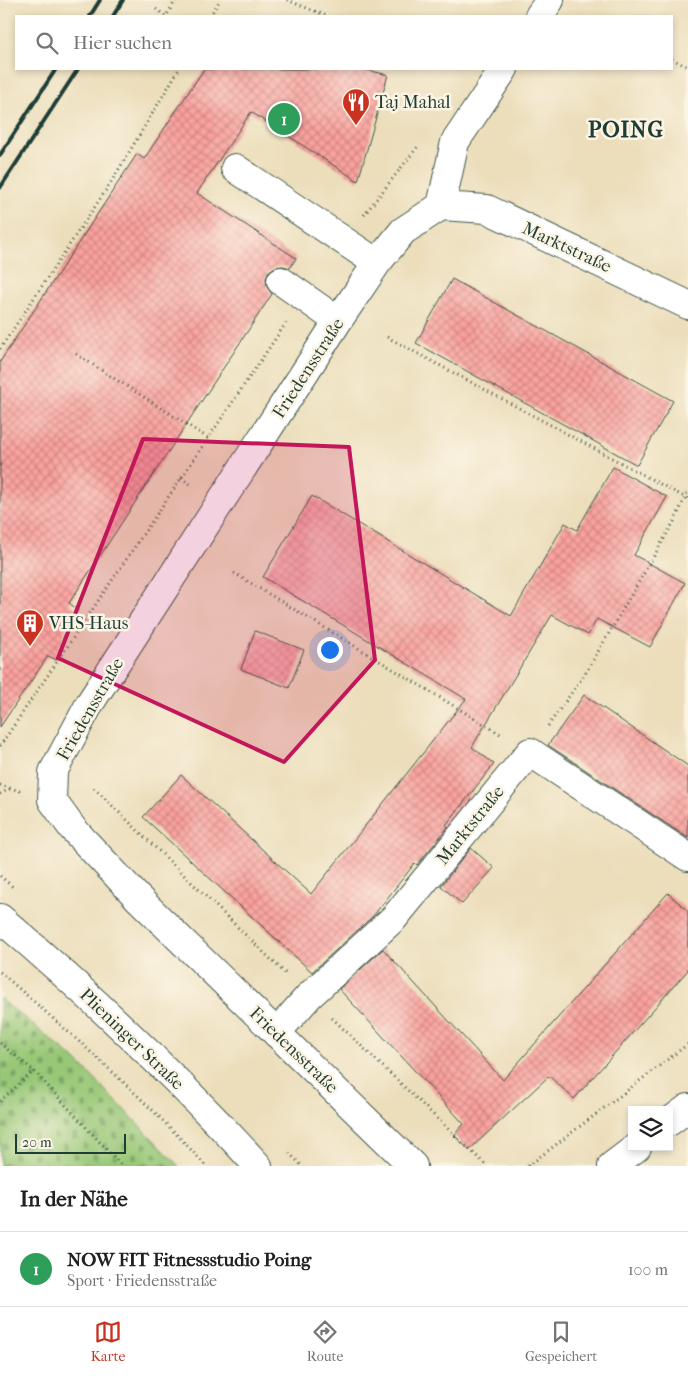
<!DOCTYPE html>
<html lang="de">
<head>
<meta charset="utf-8">
<style>
	body { margin:0; font-family:"IM FELL French Canon",serif; background:#f6f6f6; color:#202124 }
	.controls { position:absolute; right:15px; bottom:15px; display:grid; overflow:hidden; border-radius:0px; box-shadow:0 2px 8px #0003 }
	.controls button { width:45px; height:45px; display:grid; place-items:center; padding:0; border:0; border-bottom:1px solid #e0e0e0; background:#fff; color:#202124; font:25px sans-serif }
	.scale { position:absolute; left:15px; bottom:12px; width:111px; box-sizing:border-box; padding-left:5px; border:2px solid #1f3d34; border-top:0; font-size:14px; line-height:18px; white-space:nowrap; color:#1f3d34; -webkit-text-stroke:4px #fcf5e5; paint-order:stroke }
	.you { position:absolute; left:329px; top:649px; width:18px; height:18px; margin:-12px; border:4px solid #fff; border-radius:50%; background:#1a73e8; box-shadow:0 0 0 8px #1a73e833 }
	.badge { display:grid; place-items:center; width:32px; height:32px; border-radius:50%; background:#c8321e; color:#fff; font-size:16px; font-weight:700 }
	.pin { position:absolute; translate:-50% -50%; border:2px solid #fff; box-shadow:0 1px 5px #0006 }
	.list { margin:0; padding:0; list-style:none }
	h2 { display:flex; justify-content:space-between; align-items:center; height:65px; margin:0; padding:0 20px; font-size:21px }
	h2 small { font-size:16px; font-weight:400; color:#757577 }
	.list li { display:grid; grid-template-columns:32px 1fr auto; gap:15px; align-items:center; box-sizing:border-box; height:75px; padding:0 20px; border-top:1px solid #e0e0e0 }
	.list b { display:block; font-size:19px; white-space:nowrap }
	.list p { margin:0; font-size:16px; white-space:nowrap; color:#757577 }
	.list em { font-size:16px; font-style:normal; color:#757577 }
	.icon { flex:none; width:28px; height:28px; fill:none; stroke:currentColor; stroke-width:2; stroke-linecap:round; stroke-linejoin:round }
	.map { position:relative; flex:none; width:688px; height:1166px; overflow:hidden }
	.search { position:absolute; background:#fff; box-shadow:0 2px 8px #0003; left:15px; right:15px; top:15px; height:55px; display:flex; align-items:center; gap:12px; box-sizing:border-box; padding:0 18px; border-radius:0px; color:#757577; font-size:19px }
	.sheet { height:140px; background:#fff }
	nav { display:flex; justify-content:space-around; align-items:center; box-sizing:border-box; height:70px; border-top:1px solid #e0e0e0; background:#fff; font-size:14px; color:#757577 }
	nav a { display:grid; justify-items:center; gap:2px }
	nav .on { color:#c8321e }
	.map>svg:first-child { display:block }
	.cemetery { fill:url(#cemetery-stones); stroke:#5c8256 }
	.building { fill:url(#building-cross-hatch) }
	.lines { fill:none; stroke-linecap:round; stroke-linejoin:round }
	.minor-casing { stroke:#3e5548; stroke-width:30 }
	.path { stroke:#3e5548; stroke-width:3; stroke-dasharray:1 4; stroke-linecap:butt }
	.minor { stroke:#fff; stroke-width:28 }
	.rail { stroke:#1f3d34; stroke-width:4 }
	.marked { fill:#c2185b; fill-opacity:0.2; stroke:#c2185b; stroke-width:4; stroke-linejoin:round }
	.labels { text-anchor:middle; stroke-width:5; stroke-linejoin:round; paint-order:stroke }
	.poi-label { font-size:18px; fill:#1f3d34; stroke:#fcf5e5; text-anchor:start }
	.street-label { font-size:18px; fill:#1f3d34; stroke:#fcf5e5 }
	.district-label { font-size:22px; font-weight:bold; letter-spacing:1px; fill:#1f3d34; stroke:#fcf5e5 }
</style>
</head>
<body>
<div class="map">
<svg width="688" height="1166" viewBox="0 0 688 1166">
	<defs>
		<pattern id="cemetery-stones" width="16" height="16" patternUnits="userSpaceOnUse" patternTransform="scale(1.25)"><rect width="16" height="16" fill="#98c877"/><path d="M2 7V4a2 2 0 0 1 4 0v3zM10 15v-3a2 2 0 0 1 4 0v3z" fill="#7ba462"/></pattern>
		<pattern id="building-cross-hatch" width="8" height="8" patternUnits="userSpaceOnUse" patternTransform="scale(1.25)"><rect width="8" height="8" fill="#fba19e"/><path d="M0 0l8 8M0 8l8-8" fill="none" stroke="#cb8482"/></pattern>
	</defs>
	<rect width="100%" height="100%" fill="#fcf5e5"/>
	<filter id="ink" filterUnits="userSpaceOnUse"><feTurbulence type="fractalNoise" baseFrequency=".02" numOctaves="2"/><feDisplacementMap in="SourceGraphic" scale="10" xChannelSelector="R" yChannelSelector="G"/><feConvolveMatrix kernelMatrix="1 2 1 2 8 2 1 2 1" color-interpolation-filters="sRGB"/></filter>
	<filter id="wash" filterUnits="userSpaceOnUse"><feTurbulence type="fractalNoise" baseFrequency=".0096" numOctaves="4" result="noise"/><feDisplacementMap in="SourceGraphic" scale="20" xChannelSelector="R" yChannelSelector="G"/><feGaussianBlur stdDeviation="1.12" result="paint"/><feColorMatrix in="noise" values="0 0 0 0 0 0 0 0 0 0 0 0 0 0 0 0 0 1.4 0 .05"/><feComposite in="paint" operator="in"/></filter>
	<g filter="url(#wash)">
		<rect width="100%" height="100%" fill="#ecdebb"/>
		<path class="cemetery" d="M0 998 76 1060 179 1166H0Z"/>
		<g id="blocks">
			<path class="building" d="M204 69H363L388 75 358 181 251 112 197 193 296 258 290 268 283 266 275 267 268 272 266 279 267 287 272 294 69 603 78 610 66 629 57 660 48 656 0 727V362L137 154 144 159Z
				M452 279 673 401 637 465 416 343Z
				M613 467 667 497 634 555 685 583 650 647 597 619 588 635 552 615 472 747 494 764 446 825 448 827 417 865 415 863 373 916 312 972 143 817 181 775 311 894 466 699 263 577 312 496 511 616 565 523 577 530Z
				M255 631 304 650 289 688 241 669Z
				M584 695 688 766V838L548 745Z
				M471 848 494 868 462 904 441 886Z
				M668 893 688 911V970L574 1099 549 1076 469 1150 454 1135 464 1124 339 989 383 949 503 1080Z"/>
		</g>
	</g>
	<g filter="url(#ink)">
		<use href="#blocks" fill-opacity="0" stroke="#3e5548" stroke-width="1"/>
		<g class="lines">
			<g class="minor-casing">
				<path id="minor" d="M539 16 550 0
					M235 168 377 263
					M441 206 487 209 688 305
					M441 206 455 142 504 69
					M281 281 338 321
					M0 918C91 996 178 1078 258 1166
					M276 1033 309 996 394 918 530 752 688 857
					M669 1122 688 1108
					M413 1166 138 898 73 829 52 800 53 772 90 703 338 321 377 263 403 231 441 206
					M612 1166 637 1147"/>
			</g>
			<path class="path" d="M287 0 327 16
				M156 9 166 16 176 0
				M210 16 220 0
				M672 59 688 67
				M364 215 419 145
				M387 337 688 499
				M0 349 110 184 179 69
				M76 354 208 438
				M0 465 2 466
				M181 478 193 486
				M234 573 502 735
				M548 726 585 674 675 520 688 491
				M0 746 286 323
				M0 785 20 791
				M94 788 286 974
				M0 794 10 789
				M0 876 13 887
				M0 972C71 1034 143 1096 206 1166
				M332 1018 487 1166
				M0 1043 34 1071 122 1166
				M0 1101 34 1071
				M289 1153 302 1166
				M528 1166 688 1044"/>
			<use href="#minor" class="minor"/>
			<path class="rail" d="M90 16 100 0
				M113 16 123 0
				M0 155 56 69
				M0 188 78 69"/>
		</g>
	</g>
	<path class="marked" d="M143 439 349 447 375 660 284 762 58 658Z"/>
	<defs>
		<g id="restaurant-pin" transform="scale(1.4375)"><path d="M0 17L-7.5 6A9.5 9.5 0 1 1 7.5 6Z" fill="#c8321e" stroke="#fcf5e5"/><path d="M-5-6h1v4h1v-4h1v4h1v-4h1v5L-1.5 .5V6h-2V.5L-5-1ZM5-6V6H3V1.5H1.5Q1.5-4 5-6Z" fill="#fff"/></g>
		<g id="building-pin" transform="scale(1.4375)"><path d="M0 17L-7.5 6A9.5 9.5 0 1 1 7.5 6Z" fill="#c8321e" stroke="#fcf5e5"/><path d="M-4-6H4V6H1V3H-1V6H-4ZM-2.5-4.3h1.7v1.8h-1.7ZM.8-4.3h1.7v1.8H.8ZM-2.5-1h1.7V.8h-1.7ZM.8-1h1.7V.8H.8Z" fill="#fff"/></g>
	</defs>
	<g fill-rule="evenodd">
		<use href="#restaurant-pin" x="356" y="102"/>
		<use href="#building-pin" x="30" y="623"/>
	</g>
	<g class="labels">
		<g class="poi-label">
			<text x="375" y="108">Taj Mahal</text>
			<text x="49" y="629">VHS-Haus</text>
		</g>
		<g class="street-label">
			<text transform="translate(567 247) rotate(25)" y="6">Marktstraße</text>
			<text transform="translate(308 368) rotate(-57)" y="6">Friedensstraße</text>
			<text transform="translate(90 709) rotate(-60)" y="6">Friedensstraße</text>
			<text transform="translate(470 825) rotate(-51)" y="6">Marktstraße</text>
			<text transform="translate(132 1039) rotate(44)" y="6">Plieninger Straße</text>
			<text transform="translate(294 1050) rotate(44)" y="6">Friedensstraße</text>
		</g>
		<g class="district-label">
			<text x="626" y="137">POING</text>
		</g>
	</g>
</svg>
<div class="controls">
<button><svg class="icon" aria-label="layers" viewBox="0 0 24 24"><path d="M12 4l9 5-9 5-9-5zM3 14l9 5 9-5"/></svg></button>
</div>
<div class="scale">20 m</div>
<div class="you"></div>
<div class="pin badge" style="left:284px;top:119px;background:#2e9e5b">1</div>
<div class="search"><svg class="icon" aria-label="search" viewBox="0 0 24 24"><circle cx="10" cy="10" r="6"/><path d="M15 15l6 6"/></svg>Hier suchen</div>
</div>
<section class="sheet">
<h2>In der Nähe<small></small></h2>
<ul class="list">
<li><span class="badge" style="background:#2e9e5b">1</span><div><b>NOW FIT Fitnessstudio Poing</b><p>Sport · Friedensstraße</p></div><em>100 m</em></li>
</ul>
</section>
<nav>
<a class="on"><svg class="icon" aria-label="map" viewBox="0 0 24 24"><path d="M3 6l6-2 6 2 6-2v14l-6 2-6-2-6 2zM9 4v14M15 6v14"/></svg>Karte</a>
<a><svg class="icon" aria-label="directions" viewBox="0 0 24 24"><path d="M12 3l9 9-9 9-9-9zM9 14v-3h6M13 9l2 2-2 2"/></svg>Route</a>
<a><svg class="icon" aria-label="saved" viewBox="0 0 24 24"><path d="M7 4h10v16l-5-4-5 4z"/></svg>Gespeichert</a>
</nav>
</body>
</html>
